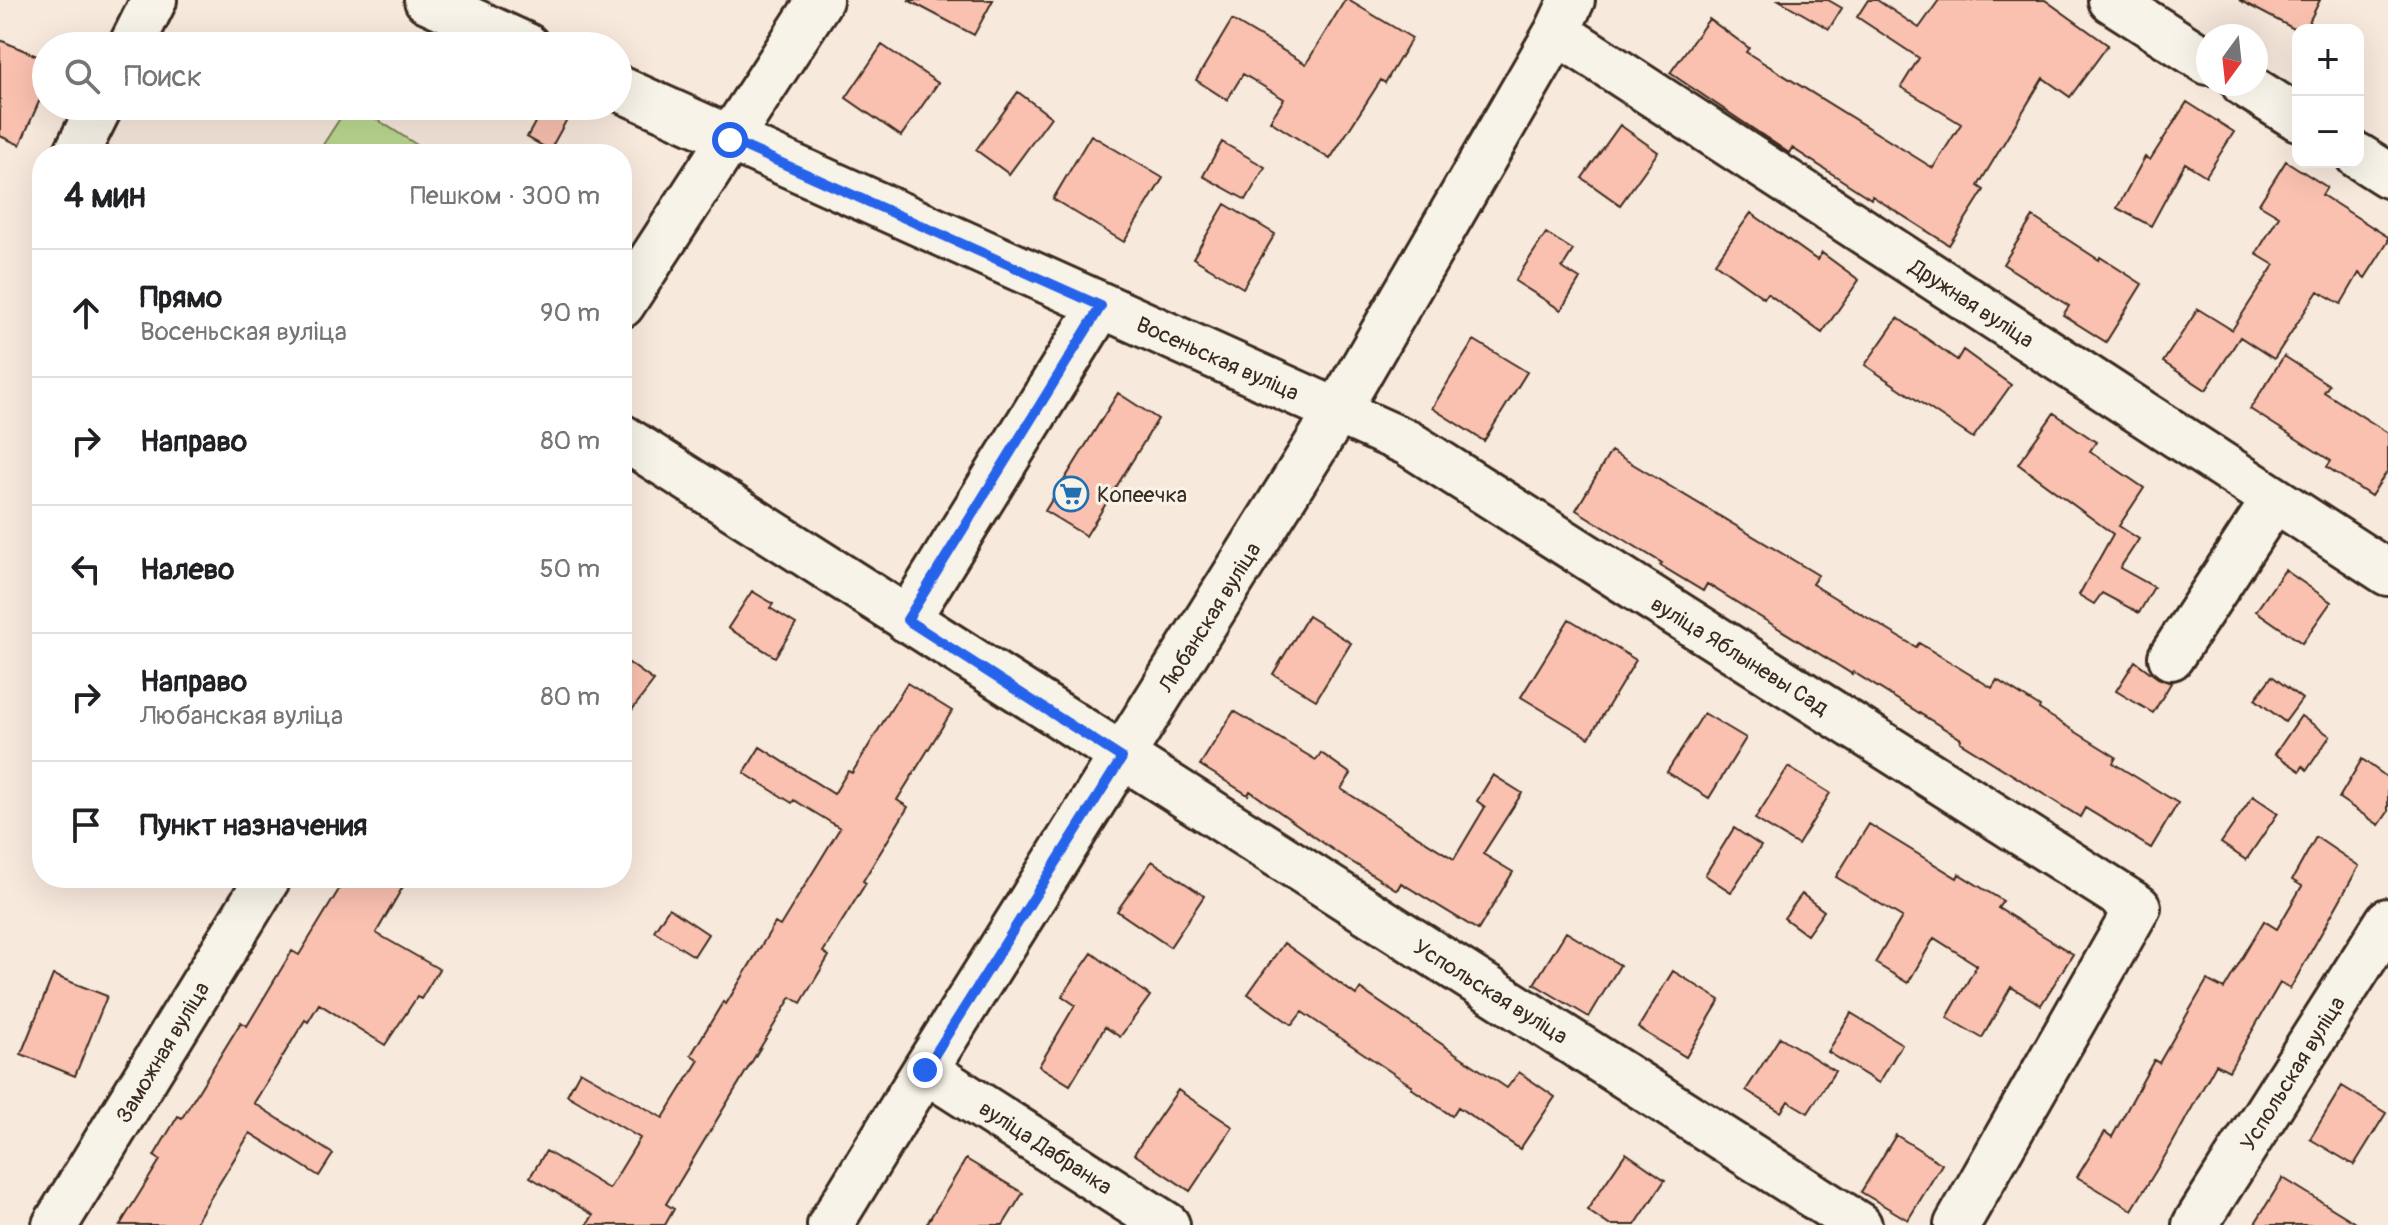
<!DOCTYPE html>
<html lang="ru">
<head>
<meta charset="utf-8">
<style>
	body { margin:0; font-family:Pangolin,sans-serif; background:#f2f2f2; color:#202124 }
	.controls { position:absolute; right:24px; top:24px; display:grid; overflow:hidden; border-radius:16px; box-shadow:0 8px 32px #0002 }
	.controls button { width:72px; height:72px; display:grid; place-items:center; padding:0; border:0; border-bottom:2px solid #e0e0e0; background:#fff; color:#202124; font:40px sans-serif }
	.compass { position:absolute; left:2196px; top:24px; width:72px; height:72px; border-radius:50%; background:#fff; box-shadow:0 8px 32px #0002; rotate:195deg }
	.stop { position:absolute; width:24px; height:24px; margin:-18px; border:6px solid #2563eb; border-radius:50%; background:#fff }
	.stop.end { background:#2563eb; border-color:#fff; box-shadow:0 2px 8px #0008 }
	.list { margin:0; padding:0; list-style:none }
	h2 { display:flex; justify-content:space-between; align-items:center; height:104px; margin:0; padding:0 32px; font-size:34px }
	h2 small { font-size:26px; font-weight:400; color:#757577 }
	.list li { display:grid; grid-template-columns:52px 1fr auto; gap:24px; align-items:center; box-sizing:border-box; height:128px; padding:0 32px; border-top:2px solid #e0e0e0 }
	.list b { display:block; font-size:30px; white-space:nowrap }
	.list p { margin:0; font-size:26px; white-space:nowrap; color:#757577 }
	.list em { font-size:26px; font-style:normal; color:#757577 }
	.icon { flex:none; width:44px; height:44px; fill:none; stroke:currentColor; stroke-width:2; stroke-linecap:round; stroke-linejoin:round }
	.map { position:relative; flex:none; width:2388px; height:1225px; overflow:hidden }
	.search { position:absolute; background:#fff; box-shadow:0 8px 32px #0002; left:32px; top:32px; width:600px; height:88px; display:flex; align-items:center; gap:20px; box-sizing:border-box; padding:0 28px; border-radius:44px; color:#757577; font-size:30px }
	.panel { position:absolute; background:#fff; box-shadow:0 8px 32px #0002; left:32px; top:144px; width:600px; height:744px; border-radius:32px }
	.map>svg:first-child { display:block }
	.green { fill:#bcd991; stroke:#7c8258; stroke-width:2 }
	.building { fill:#fac1b0; stroke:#3b2a1e; stroke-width:2 }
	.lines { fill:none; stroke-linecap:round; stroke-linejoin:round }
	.minor-casing { stroke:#3b2a1e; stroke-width:50 }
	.minor { stroke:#f7f3e8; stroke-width:44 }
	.route { stroke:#2563eb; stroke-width:10 }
	.labels { text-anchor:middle; stroke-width:6; stroke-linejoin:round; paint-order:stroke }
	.street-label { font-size:22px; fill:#3b2a1e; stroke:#f7f3e8 }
	.poi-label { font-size:22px; fill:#3b2a1e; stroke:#f7f3e8; text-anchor:start }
</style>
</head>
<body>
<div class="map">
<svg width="2388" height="1225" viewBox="0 0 2388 1225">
	<rect width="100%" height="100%" fill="#f8e9dd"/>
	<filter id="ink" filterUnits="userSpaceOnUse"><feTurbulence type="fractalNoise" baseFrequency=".0125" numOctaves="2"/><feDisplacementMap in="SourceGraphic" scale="16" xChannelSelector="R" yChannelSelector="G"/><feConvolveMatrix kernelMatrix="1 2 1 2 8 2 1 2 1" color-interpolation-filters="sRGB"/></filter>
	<g filter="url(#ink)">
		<path class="green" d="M348 106H356L431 154H317Z"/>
		<path class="building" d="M908 0H993L974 35Z
			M1345 0H1348L1412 38 1385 83 1381 80 1330 159 1270 121 1284 99 1243 74 1227 100 1196 80 1232 20 1306 64Z
			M1779 0H1828L1842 8 1829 29Z
			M1868 0H1877L1919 28 1939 0H2045L2108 45 2070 97 2043 78 1978 186 1984 190 1949 245 1872 196 1871 199 1792 148 1789 153 1670 73 1709 19 1749 48 1746 52 1933 168 1961 124 1901 87 1919 58 1857 17Z
			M2239 0H2320L2305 30 2298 31Z
			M0 40 46 60V86L20 145 0 136Z
			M882 45 938 83 901 136 846 98Z
			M1018 92 1051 117 1009 174 976 150Z
			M2187 102 2234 132 2206 176 2185 163 2151 226 2117 208 2145 157 2150 160Z
			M543 108 566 121 550 150 527 137Z
			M1620 125 1658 152 1620 205 1582 178Z
			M1091 135 1163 178 1124 242 1053 199Z
			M1222 142 1265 167 1246 200 1203 176Z
			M2286 161 2327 187 2322 195 2388 237V242L2365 278 2359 273 2341 304 2318 291 2274 359 2240 337 2206 390 2163 362 2198 309 2232 330 2274 265 2256 254 2279 216 2259 204Z
			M1225 204 1275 234 1243 288 1193 258Z
			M1751 213 1817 260 1822 253 1859 280 1822 333 1767 293 1764 298 1715 263Z
			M2033 217 2099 260 2100 257 2142 284 2106 342 2063 315 2069 306 2003 264Z
			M1546 233 1573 250 1562 268 1580 279 1561 310 1515 281Z
			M1898 318 1957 360 1963 350 2011 385 1973 438 1865 365Z
			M1474 340 1527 372 1484 441 1432 408Z
			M2284 356 2329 385 2324 392 2388 433V470L2371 496 2327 467 2331 461 2250 409Z
			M1118 393 1158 419 1086 536 1045 511Z
			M2054 413 2096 442 2090 451 2144 488 2119 526 2139 539 2120 568 2154 587 2139 613 2102 593 2094 604 2079 595 2113 534 2018 464Z
			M1611 451 1818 575 1812 584 1916 647 1919 643 1992 688 1997 680 2040 707 2039 709 2116 757 2113 763 2178 803 2151 848 2085 808 2080 817 1960 742 1961 739 1853 672 1852 674 1707 584 1703 591 1660 565 1662 563 1576 510Z
			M2285 570 2331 602 2302 643 2256 611Z
			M752 591 773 604 770 608 796 624 775 657 728 628Z
			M1308 616 1351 643 1316 700 1273 674Z
			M1569 619 1636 660 1589 738 1521 697Z
			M622 658 654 681 622 723Z
			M2135 661 2158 678 2171 683 2153 713 2116 691Z
			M2272 676 2302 699 2285 722 2255 699Z
			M907 683 952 711 897 800 908 807 863 881 866 883 823 952 829 956 801 1003 791 997 666 1204 674 1209 665 1225H587L593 1215 530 1177 546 1151 609 1189 640 1138 567 1095 580 1071 663 1118 699 1060 691 1055 723 1002 726 1004 775 923 780 926 840 828 794 800 792 803 744 773 760 747 834 794 848 771 852 773Z
			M1234 711 1316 760 1321 753 1351 774 1341 789 1454 859 1485 807 1477 801 1493 775 1522 793 1483 854 1513 872 1478 930 1401 883 1397 890 1336 852 1250 791 1248 795 1200 765Z
			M1704 713 1746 738 1709 798 1667 772Z
			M2301 716 2330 736 2307 770 2303 766 2300 771 2275 754Z
			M2362 759 2388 778V812L2379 825 2339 798Z
			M1788 767 1830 793 1798 845 1755 819Z
			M2253 796 2278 813 2246 860 2221 843Z
			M1869 824 1957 878 1959 874 2003 901 1998 908 2073 954 2041 1005 2011 987 1982 1038 1947 1018 1977 965 1934 938 1908 983 1875 963 1902 917 1836 877Z
			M1734 828 1761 846 1731 892 1705 875Z
			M2316 837 2359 866 2290 989 2280 983 2229 1071 2216 1064 2171 1146 2132 1210 2077 1177 2105 1132 2112 1137 2154 1060 2159 1063 2207 980 2224 989 2264 921 2277 929 2302 886 2292 880Z
			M1152 861 1204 896 1170 947 1117 911Z
			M346 878H408L376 933 439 969 421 999 417 997 385 1045 319 1004 308 1022 305 1020 254 1103 333 1154 319 1176 250 1133 194 1225H120L160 1160 154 1156 178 1116 182 1118 241 1022 247 1026 292 951 299 955Z
			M1802 894 1824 911 1807 935 1784 918Z
			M669 908 708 934 694 956 654 931Z
			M1566 932 1620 965 1589 1017 1534 984Z
			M1284 943 1356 995 1360 989 1507 1088 1519 1072 1555 1097 1520 1149 1458 1107 1452 1116 1411 1088 1412 1086 1302 1012 1292 1025 1248 994Z
			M1092 953 1150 996 1120 1037 1105 1027 1070 1085 1039 1066 1075 1005 1062 996Z
			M1673 971 1720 1000 1686 1057 1638 1028Z
			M53 975 107 996 75 1076 21 1054Z
			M1851 1013 1902 1044 1879 1083 1828 1052Z
			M1780 1037 1835 1071 1808 1113 1788 1101 1781 1112 1746 1090Z
			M2342 1086 2386 1113 2354 1165 2310 1139Z
			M1178 1090 1233 1127 1190 1191 1134 1154Z
			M1896 1135 1942 1164 1908 1220 1861 1192Z
			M1626 1153 1665 1180 1635 1225H1609L1587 1210Z
			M966 1159 1023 1193 1003 1225H926Z
			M2283 1178 2359 1225H2254Z"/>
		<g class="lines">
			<g class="minor-casing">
				<path id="minor" d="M427 0 527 46
					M2111 0 2208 62
					M1557 32 2388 573
					M131 46 154 0
					M2244 84 2298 118
					M618 88 1408 443 2138 907 1957 1225
					M76 154 100 106
					M2358 156 2388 175
					M622 305 820 0
					M622 437 1859 1225
					M907 620 1101 306
					M2171 657 2274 500
					M925 1070 1167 1225
					M55 1225 268 878
					M830 1225 925 1070 1337 412 1557 32 1572 0
					M2195 1225 2388 921"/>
			</g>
			<use href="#minor" class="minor"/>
		</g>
	</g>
	<g class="lines" filter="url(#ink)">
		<path class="route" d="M730 140 1101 306 907 620 1122 758 925 1070"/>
	</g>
	<defs>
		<g id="supermarket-ring" transform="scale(1.8)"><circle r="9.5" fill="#f7f3e8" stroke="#1f6fb2" stroke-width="1.5"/><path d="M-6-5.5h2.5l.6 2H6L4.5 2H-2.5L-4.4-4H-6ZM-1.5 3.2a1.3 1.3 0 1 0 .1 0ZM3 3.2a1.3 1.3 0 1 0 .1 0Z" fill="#1f6fb2"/></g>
	</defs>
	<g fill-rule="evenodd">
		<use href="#supermarket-ring" x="1071" y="494"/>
	</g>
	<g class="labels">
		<g class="street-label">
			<text transform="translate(1972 303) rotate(33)" y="8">Дружная вуліца</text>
			<text transform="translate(1218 358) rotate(24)" y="8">Восеньская вуліца</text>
			<text transform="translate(1209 617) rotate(-58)" y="8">Любанская вуліца</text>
			<text transform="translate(1740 655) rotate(32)" y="8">вуліца Яблыневы Сад</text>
			<text transform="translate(1491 991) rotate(32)" y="8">Успольская вуліца</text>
			<text transform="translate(162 1052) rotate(-59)" y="8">Заможная вуліца</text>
			<text transform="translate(2292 1073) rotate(-58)" y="8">Успольская вуліца</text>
			<text transform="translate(1046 1147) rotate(33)" y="8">вуліца Дабранка</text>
		</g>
		<g class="poi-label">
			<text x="1097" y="502">Копеечка</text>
		</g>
	</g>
</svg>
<div class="controls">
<button>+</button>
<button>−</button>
</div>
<svg class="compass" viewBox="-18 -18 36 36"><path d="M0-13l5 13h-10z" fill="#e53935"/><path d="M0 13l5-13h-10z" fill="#757577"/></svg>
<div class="stop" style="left:730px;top:140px"></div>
<div class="stop end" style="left:925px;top:1070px"></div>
<div class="search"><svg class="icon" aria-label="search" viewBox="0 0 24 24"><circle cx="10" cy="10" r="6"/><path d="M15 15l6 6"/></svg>Поиск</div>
<section class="panel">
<h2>4 мин<small>Пешком · 300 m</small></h2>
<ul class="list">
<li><svg class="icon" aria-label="ahead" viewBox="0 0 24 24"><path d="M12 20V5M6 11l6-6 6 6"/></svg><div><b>Прямо</b><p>Восеньская вуліца</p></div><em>90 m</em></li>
<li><svg class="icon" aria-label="right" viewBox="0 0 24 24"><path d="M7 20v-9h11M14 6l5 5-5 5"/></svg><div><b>Направо</b></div><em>80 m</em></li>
<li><svg class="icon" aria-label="left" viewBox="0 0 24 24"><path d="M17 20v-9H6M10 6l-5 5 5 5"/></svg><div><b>Налево</b></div><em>50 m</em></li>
<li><svg class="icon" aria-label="right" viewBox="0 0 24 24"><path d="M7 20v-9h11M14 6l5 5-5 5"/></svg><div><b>Направо</b><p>Любанская вуліца</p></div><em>80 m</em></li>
<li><svg class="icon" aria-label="arrive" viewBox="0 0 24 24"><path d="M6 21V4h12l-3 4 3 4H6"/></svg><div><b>Пункт назначения</b></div></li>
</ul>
</section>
</div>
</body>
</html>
